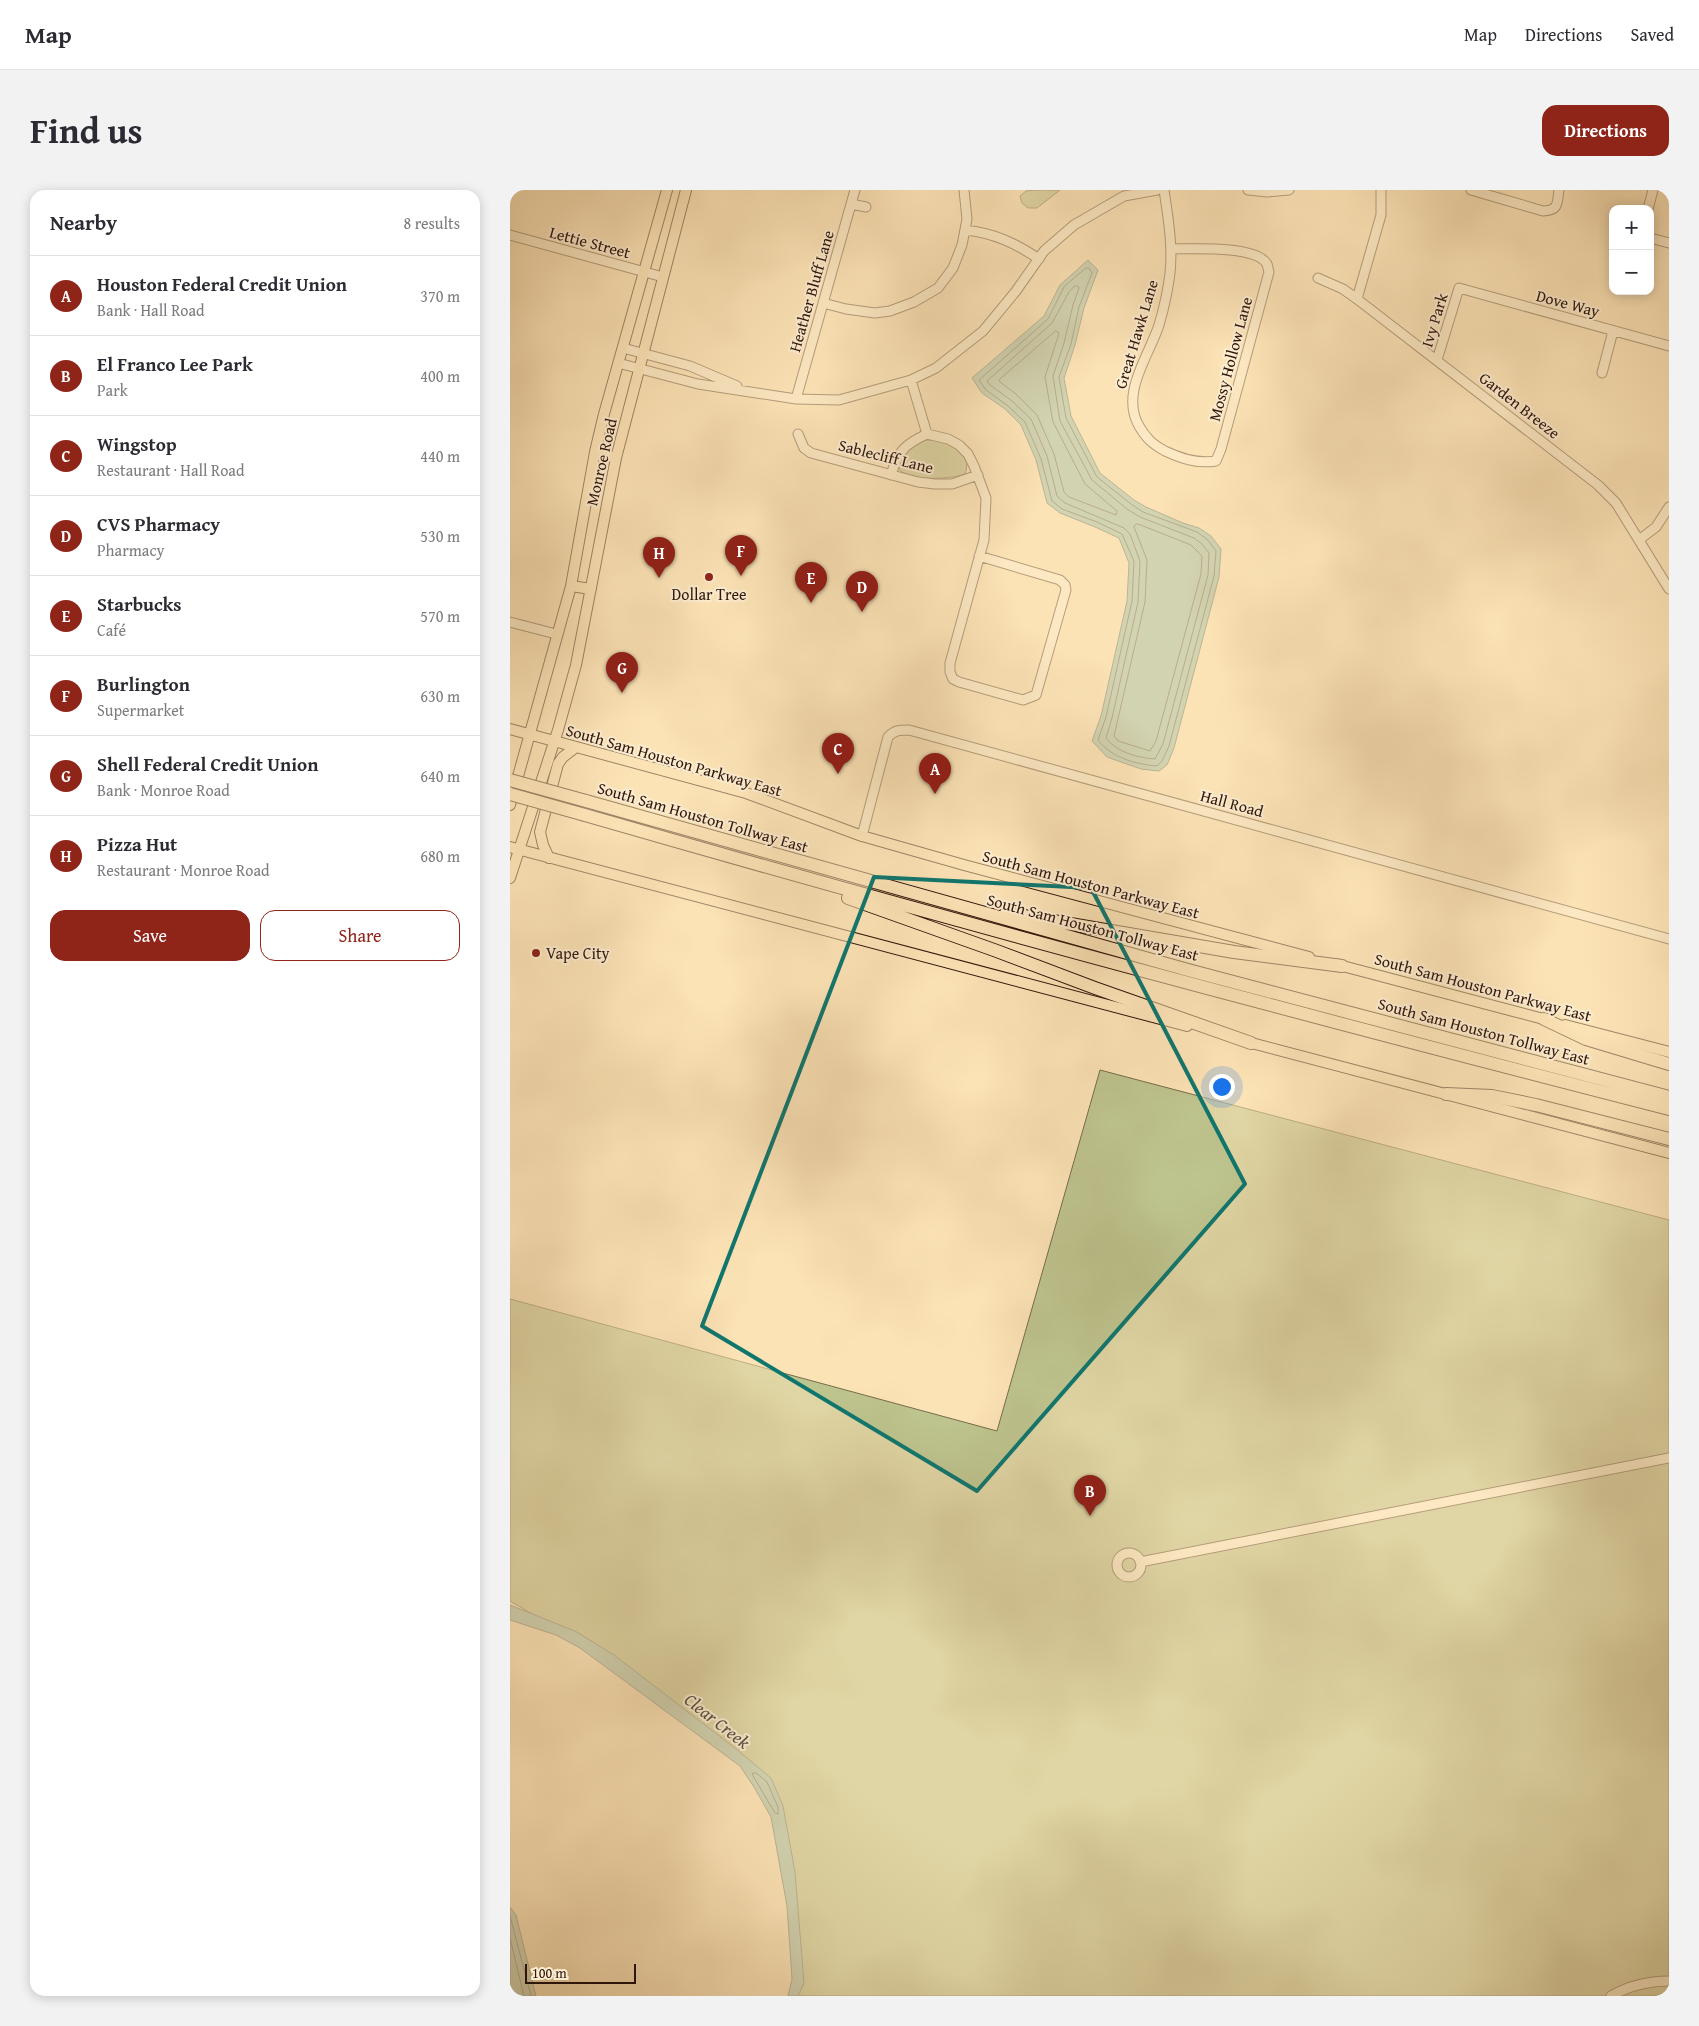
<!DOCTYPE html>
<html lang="en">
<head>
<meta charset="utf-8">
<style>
	body { margin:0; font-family:"Gentium Book Plus",serif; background:#f2f2f3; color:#2b2b33 }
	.controls { position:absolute; right:15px; top:15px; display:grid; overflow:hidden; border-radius:10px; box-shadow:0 2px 12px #0003 }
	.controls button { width:45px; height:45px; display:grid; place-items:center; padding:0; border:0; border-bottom:1px solid #e1e1e2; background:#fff; color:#2b2b33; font:25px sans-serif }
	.scale { position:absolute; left:15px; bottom:12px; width:111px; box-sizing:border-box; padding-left:5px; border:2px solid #2f150a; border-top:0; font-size:14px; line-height:18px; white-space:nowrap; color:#2f150a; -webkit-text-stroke:4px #fdedd0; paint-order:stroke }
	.you { position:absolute; left:711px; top:896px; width:18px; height:18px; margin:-12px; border:4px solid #fff; border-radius:50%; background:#1a73e8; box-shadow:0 0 0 8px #1a73e833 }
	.badge { display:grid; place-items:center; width:32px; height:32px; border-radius:50%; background:#8f2418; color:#fff; font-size:16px; font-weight:700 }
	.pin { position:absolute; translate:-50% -41px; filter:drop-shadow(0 1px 2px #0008) }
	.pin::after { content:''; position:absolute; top:26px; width:18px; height:15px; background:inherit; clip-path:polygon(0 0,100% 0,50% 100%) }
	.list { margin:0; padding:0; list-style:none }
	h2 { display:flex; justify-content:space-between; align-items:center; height:65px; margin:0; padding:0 20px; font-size:21px }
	h2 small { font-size:16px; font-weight:400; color:#7c7c81 }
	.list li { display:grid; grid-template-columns:32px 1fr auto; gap:15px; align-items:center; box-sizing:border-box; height:80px; padding:0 20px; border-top:1px solid #e1e1e2 }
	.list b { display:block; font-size:19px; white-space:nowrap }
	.list p { margin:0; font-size:16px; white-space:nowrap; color:#7c7c81 }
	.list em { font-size:16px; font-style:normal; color:#7c7c81 }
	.actions { display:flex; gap:10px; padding:15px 20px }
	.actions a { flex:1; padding:11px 0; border:1px solid #8f2418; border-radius:15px; text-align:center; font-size:18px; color:#8f2418 }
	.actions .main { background:#8f2418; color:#fff }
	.map { position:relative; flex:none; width:1159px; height:1806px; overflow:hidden; border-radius:15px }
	header { display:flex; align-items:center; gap:30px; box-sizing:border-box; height:70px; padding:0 25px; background:#fff; border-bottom:1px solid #e1e1e2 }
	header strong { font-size:24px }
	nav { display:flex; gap:28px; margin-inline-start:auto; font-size:18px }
	.intro { display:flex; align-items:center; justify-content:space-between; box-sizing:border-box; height:120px; padding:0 30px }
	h1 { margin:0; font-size:35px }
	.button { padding:12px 22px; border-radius:15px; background:#8f2418; color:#fff; font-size:18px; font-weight:700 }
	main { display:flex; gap:30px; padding:0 30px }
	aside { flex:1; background:#fff; border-radius:15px; box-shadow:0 2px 12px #0003 }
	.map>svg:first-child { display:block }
	.green { fill:#bec48e; stroke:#766c4c }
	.water { fill:#a0beab; stroke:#737a6b }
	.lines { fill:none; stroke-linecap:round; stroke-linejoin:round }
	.shore { stroke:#686a5a; stroke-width:1 }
	.minor-casing { stroke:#624835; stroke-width:11 }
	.major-casing { stroke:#2f150a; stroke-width:12 }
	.highway-casing { stroke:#2f150a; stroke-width:14 }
	.minor { stroke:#fdedd0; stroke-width:9 }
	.major { stroke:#fce3b6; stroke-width:10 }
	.highway { stroke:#fce3b6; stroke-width:12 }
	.highway-bridge-casing { stroke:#2f150a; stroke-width:14; stroke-linecap:butt }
	.highway-bridge { stroke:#fce3b6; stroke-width:12 }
	.marked { fill:none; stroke:#0f766e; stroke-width:4; stroke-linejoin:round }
	.poi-dot { fill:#8f2418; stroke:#fdedd0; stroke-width:2 }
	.labels { text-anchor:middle; stroke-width:4; stroke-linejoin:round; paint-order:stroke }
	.street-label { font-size:16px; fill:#2f150a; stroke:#fdedd0 }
	.poi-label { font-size:16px; fill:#2f150a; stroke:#fdedd0 }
	.water-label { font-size:18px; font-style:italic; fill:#575042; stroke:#fdedd0 }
</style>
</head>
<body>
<header>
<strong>Map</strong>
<nav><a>Map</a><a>Directions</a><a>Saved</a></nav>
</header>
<div class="intro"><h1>Find us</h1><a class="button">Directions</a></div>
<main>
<aside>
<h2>Nearby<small>8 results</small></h2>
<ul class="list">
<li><span class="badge">A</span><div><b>Houston Federal Credit Union</b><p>Bank · Hall Road</p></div><em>370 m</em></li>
<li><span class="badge">B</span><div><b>El Franco Lee Park</b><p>Park</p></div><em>400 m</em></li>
<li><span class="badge">C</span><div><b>Wingstop</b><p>Restaurant · Hall Road</p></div><em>440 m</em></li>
<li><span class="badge">D</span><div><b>CVS Pharmacy</b><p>Pharmacy</p></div><em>530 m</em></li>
<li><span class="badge">E</span><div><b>Starbucks</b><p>Café</p></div><em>570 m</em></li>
<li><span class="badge">F</span><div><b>Burlington</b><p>Supermarket</p></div><em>630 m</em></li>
<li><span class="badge">G</span><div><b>Shell Federal Credit Union</b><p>Bank · Monroe Road</p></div><em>640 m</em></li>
<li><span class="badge">H</span><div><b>Pizza Hut</b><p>Restaurant · Monroe Road</p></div><em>680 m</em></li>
</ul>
<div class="actions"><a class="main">Save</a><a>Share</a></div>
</aside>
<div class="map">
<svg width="1159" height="1806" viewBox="0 0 1159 1806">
	<rect width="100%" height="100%" fill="#fce3b6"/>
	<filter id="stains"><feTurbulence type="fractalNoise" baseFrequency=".004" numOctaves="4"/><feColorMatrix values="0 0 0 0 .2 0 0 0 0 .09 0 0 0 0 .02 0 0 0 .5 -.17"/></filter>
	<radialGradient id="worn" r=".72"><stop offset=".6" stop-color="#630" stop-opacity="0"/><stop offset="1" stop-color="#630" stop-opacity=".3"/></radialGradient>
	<path class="green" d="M526 0H550L527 18H518L512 13 510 6 516 1Z
		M423 250C440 252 463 264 455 284 443 289 398 292 390 280 383 269 403 254 411 251 415 250 419 250 423 250Z
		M590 880 1159 1030V1806H281L289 1787 265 1615 226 1566 69 1452 0 1411V1109L487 1241Z"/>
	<path class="water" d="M578 70 588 80 574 118 565 155 554 188 561 226 590 283 624 310 636 317 673 333 689 338 701 346 711 359 709 387 664 558 657 575 649 581 631 579 597 567 582 551 591 526 617 411 619 373 609 348 585 337 550 323 537 313 526 270 511 235 495 219 472 203 462 188 534 126 550 95Z
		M0 1415 67 1442 104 1465 225 1558 261 1588 273 1616 285 1682 294 1793 288 1806H278L282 1789 277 1716 261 1627 244 1597 230 1576 70 1458 46 1445 0 1430Z
		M0 1717 6 1725 26 1806H0Z"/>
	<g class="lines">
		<path class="shore" d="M576 78H579L582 83 569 117 561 154 549 187 556 228 587 287 621 314 633 322 687 342 697 349 706 361 704 386 659 556 652 571 647 576C625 574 602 568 588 550L596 527 622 411 624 371 612 344 587 332 552 319 542 311 531 269 515 232 498 216 476 200 469 190 538 129 554 97Z
			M565 96H568L569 98 563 115 554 153 543 186 550 231 582 290 617 319 630 327 684 348 692 354 699 363 698 385 653 554 645 569C628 568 606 562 596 548L602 528 628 412 630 371 620 344 614 338 555 313 547 306 537 266 521 229 502 211 480 195 477 191 542 133 559 102Z
			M546 141 549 143 535 187 543 232 575 294 607 321 606 325 559 307 554 302 544 264 527 225 507 205 489 191 490 189Z
			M628 334 681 355 692 366 691 384 646 551 640 561 608 551 604 546 635 412 637 370 624 337 625 335Z
			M243 1583H246L257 1592 268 1617V1624L265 1623 243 1586Z
			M0 1726 21 1806
			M0 1748 14 1806"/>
		<g class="minor-casing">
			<path id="minor" d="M654 0C658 27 663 56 660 83 658 100 654 118 649 135 639 166 610 203 629 236 636 248 642 254 655 261 672 269 688 274 706 271L711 259 759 82C758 79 758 77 757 74 746 55 681 59 661 59
				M738 0 757 2 779 0
				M961 0 1033 21C1049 20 1047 14 1049 0
				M341 14 356 17
				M1138 19 1143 0
				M455 40C484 43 505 53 529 69
				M0 45 153 87
				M1140 48 1159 53
				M808 88 833 99 847 109 1088 295 1106 313 1159 399
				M847 109 871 25V0
				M313 113 336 119 365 123 380 121 404 112 428 98 443 78 452 55 457 29 454 0
				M113 158 180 176 227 196
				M927 170 949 98 1159 156
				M108 173 188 194 286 209 329 210 401 190 426 178 473 141 506 101 534 61 564 35 614 6 647 0
				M1092 183 1103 141
				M401 190 417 244
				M286 209 345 0
				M288 244 294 258 301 263 408 292 425 294H442L468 285
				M381 285C388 261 395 254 417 244L438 249 449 255 458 264 464 276 476 308 474 350 440 473V482L443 489 449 492 513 510 526 505 556 400 555 395 550 390 469 366
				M1129 350 1146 337 1159 317
				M0 432 46 444
				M352 646 378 547C385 540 389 540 399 540L1159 749
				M607 1375a12 12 0 1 1 24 0a12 12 0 1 1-24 0Z
				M630 1372 1159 1268
				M1101 1806C1120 1795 1138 1791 1159 1791"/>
		</g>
		<g class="major-casing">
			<path id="major" d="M85 262 106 268
				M61 396 81 399
				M0 539 236 603 352 646 454 675 799 767
				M0 615 61 396 85 262 94 224 157 0
				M0 657 677 836
				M39 668 33 655 30 642 48 574 53 567 66 557
				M0 688 48 540 66 475 106 268 176 0
				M825 774 1041 831
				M1055 835 1159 862
				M734 851 1159 963"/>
		</g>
		<g class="highway-casing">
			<path id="highway" d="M76 611 678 780 1159 907
				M75 625C435 729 796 826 1159 919
				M338 708 484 760 585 798 741 853
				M496 723 724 762 832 776
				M1034 829 1076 849 1159 874
				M936 904 982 906 1026 915 1159 949"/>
		</g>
		<use href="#minor" class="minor"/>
		<use href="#major" class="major"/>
		<use href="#highway" class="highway"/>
		<g class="highway-bridge-casing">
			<path id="highway-bridge" d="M0 590 76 611
				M0 604 75 625"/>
		</g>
		<use href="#highway-bridge" class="highway-bridge"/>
	</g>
	<path d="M0 0H1159V1806H0ZM364 687 581 698 735 994 467 1301 192 1136Z" fill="#fce3b6" fill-opacity=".55" fill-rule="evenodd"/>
	<path class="marked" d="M364 687 581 698 735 994 467 1301 192 1136Z"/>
	<g class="poi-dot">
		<circle cx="199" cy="387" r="5"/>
		<circle cx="26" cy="763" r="5"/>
	</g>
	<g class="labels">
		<g class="street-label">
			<text transform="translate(80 52) rotate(15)" y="6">Lettie Street</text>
			<text transform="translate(301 101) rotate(-74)" y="6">Heather Bluff Lane</text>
			<text transform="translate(1058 113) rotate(15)" y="6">Dove Way</text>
			<text transform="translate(924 130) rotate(-73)" y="6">Ivy Park</text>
			<text transform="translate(626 144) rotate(-73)" y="6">Great Hawk Lane</text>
			<text transform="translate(720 169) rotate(-75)" y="6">Mossy Hollow Lane</text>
			<text transform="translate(1010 215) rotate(38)" y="6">Garden Breeze</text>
			<text transform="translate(376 266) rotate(14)" y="6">Sablecliff Lane</text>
			<text transform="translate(91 272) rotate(-77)" y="6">Monroe Road</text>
			<text transform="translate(164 570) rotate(16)" y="6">South Sam Houston Parkway East</text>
			<text transform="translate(722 613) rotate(15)" y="6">Hall Road</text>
			<text transform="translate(193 627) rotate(16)" y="6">South Sam Houston Tollway East</text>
			<text transform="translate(581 694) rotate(15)" y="6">South Sam Houston Parkway East</text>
			<text transform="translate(583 737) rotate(15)" y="6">South Sam Houston Tollway East</text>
			<text transform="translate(973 797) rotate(15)" y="6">South Sam Houston Parkway East</text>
			<text transform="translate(974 841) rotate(15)" y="6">South Sam Houston Tollway East</text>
		</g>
		<g class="poi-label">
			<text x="199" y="410">Dollar Tree</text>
			<text x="36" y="769" text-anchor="start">Vape City</text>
		</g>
		<g class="water-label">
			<text transform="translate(207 1531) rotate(38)" y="6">Clear Creek</text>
		</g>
	</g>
	<rect width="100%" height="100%" filter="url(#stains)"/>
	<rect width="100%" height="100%" fill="url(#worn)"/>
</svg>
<div class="controls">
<button>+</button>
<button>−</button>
</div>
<div class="scale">100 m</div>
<div class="you"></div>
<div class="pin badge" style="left:425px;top:604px">A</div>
<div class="pin badge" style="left:580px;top:1326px">B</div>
<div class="pin badge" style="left:328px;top:584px">C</div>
<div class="pin badge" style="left:352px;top:422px">D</div>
<div class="pin badge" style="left:301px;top:413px">E</div>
<div class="pin badge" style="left:231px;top:386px">F</div>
<div class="pin badge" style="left:112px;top:503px">G</div>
<div class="pin badge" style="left:149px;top:388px">H</div>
</div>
</main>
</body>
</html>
